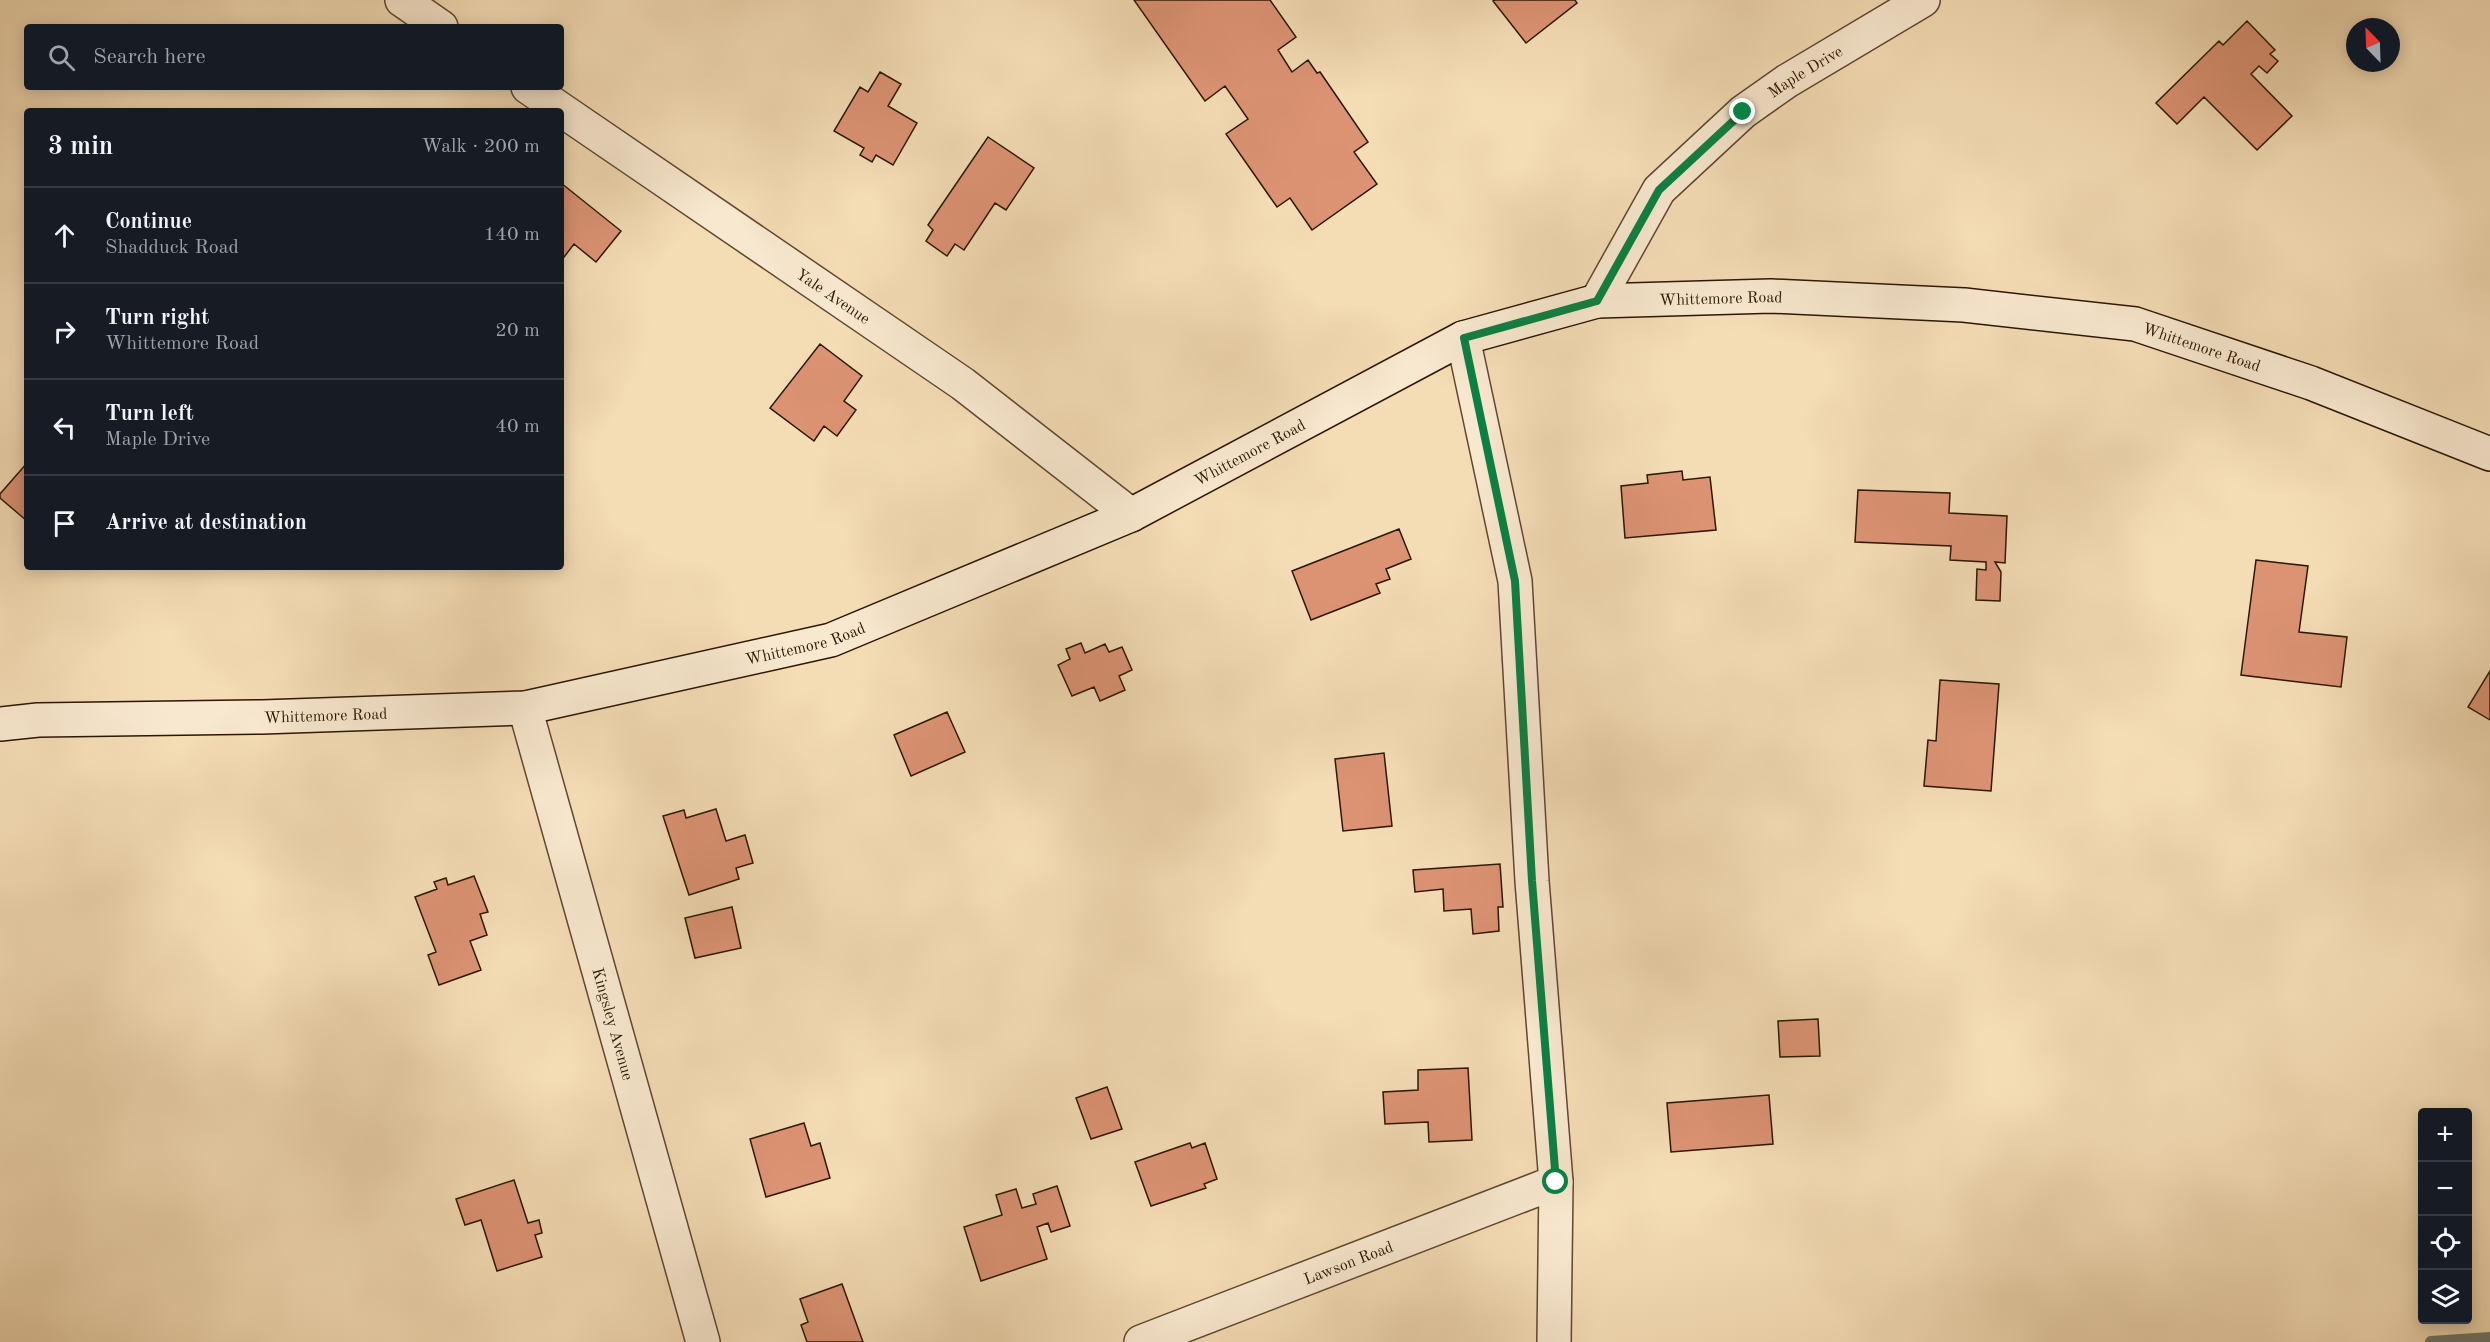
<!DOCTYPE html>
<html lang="en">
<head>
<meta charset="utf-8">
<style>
	body { margin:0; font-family:"Old Standard TT",serif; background:#20242c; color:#f1f3f6 }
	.controls { position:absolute; right:18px; bottom:18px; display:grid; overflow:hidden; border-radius:6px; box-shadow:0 3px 15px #0003 }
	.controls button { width:54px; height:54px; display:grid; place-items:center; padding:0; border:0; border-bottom:2px solid #363941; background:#171b24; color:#f1f3f6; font:30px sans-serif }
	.compass { position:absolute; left:2346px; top:18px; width:54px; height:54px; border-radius:50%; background:#171b24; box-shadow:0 3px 15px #0003; rotate:337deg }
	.stop { position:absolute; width:18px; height:18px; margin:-14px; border:4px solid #0b8043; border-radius:50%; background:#fff }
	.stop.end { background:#0b8043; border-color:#fff; box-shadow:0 2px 6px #0008 }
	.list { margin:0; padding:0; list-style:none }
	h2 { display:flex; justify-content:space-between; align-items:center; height:78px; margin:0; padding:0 24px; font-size:26px }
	h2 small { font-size:20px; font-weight:400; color:#9ea1a6 }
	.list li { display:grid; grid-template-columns:39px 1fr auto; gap:18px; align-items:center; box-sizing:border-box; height:96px; padding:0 24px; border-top:2px solid #363941 }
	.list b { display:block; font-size:22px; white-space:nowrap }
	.list p { margin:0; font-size:20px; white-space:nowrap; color:#9ea1a6 }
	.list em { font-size:20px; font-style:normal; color:#9ea1a6 }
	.icon { flex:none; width:33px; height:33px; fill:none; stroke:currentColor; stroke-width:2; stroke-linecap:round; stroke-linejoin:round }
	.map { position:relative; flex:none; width:2490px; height:1342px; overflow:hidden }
	.search { position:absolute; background:#171b24; box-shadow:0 3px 15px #0003; left:24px; top:24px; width:540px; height:66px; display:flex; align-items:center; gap:15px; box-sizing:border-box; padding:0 21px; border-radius:6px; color:#9ea1a6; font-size:22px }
	.panel { position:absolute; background:#171b24; box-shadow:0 3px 15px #0003; left:24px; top:108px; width:540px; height:462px; border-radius:6px }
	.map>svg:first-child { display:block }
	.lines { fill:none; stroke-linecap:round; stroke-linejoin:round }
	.stream { stroke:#70786e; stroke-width:12 }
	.building { fill:#dc9374; stroke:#2c1602; stroke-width:1.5 }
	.minor-casing { stroke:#5e482f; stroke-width:36 }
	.secondary-casing { stroke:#2c1602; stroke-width:36 }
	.minor { stroke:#f8e8cf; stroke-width:33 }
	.secondary { stroke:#f8e8cf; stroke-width:33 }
	.route { stroke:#0b8043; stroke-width:8 }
	.labels { text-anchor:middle; stroke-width:4.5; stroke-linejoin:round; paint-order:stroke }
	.street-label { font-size:16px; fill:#2c1602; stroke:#f8e8cf }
</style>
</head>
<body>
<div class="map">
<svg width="2490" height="1342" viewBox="0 0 2490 1342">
	<rect width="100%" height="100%" fill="#f4dcb5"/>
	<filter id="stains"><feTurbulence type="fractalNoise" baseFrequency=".00333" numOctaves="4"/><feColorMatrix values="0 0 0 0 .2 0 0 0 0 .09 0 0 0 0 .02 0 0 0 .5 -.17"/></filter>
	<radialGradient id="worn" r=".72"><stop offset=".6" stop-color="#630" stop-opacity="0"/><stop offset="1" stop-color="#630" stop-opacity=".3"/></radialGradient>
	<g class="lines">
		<path class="stream" d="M2431 1342 2490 1338"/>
	</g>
	<path class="building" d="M1134 0H1270L1296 37 1278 50 1292 72 1308 60 1317 73 1320 72 1368 142 1354 152 1377 184 1312 230 1290 198 1277 207 1226 134 1248 119 1225 86 1205 101Z
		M1495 0H1575L1577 3 1526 43 1493 1Z
		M2247 21 2275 50 2270 54 2278 61 2267 73 2259 66 2251 74 2292 116 2257 150 2204 97 2177 124 2156 103 2219 41 2223 45Z
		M880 72 901 84 888 106 917 123 893 165 876 155 872 162 860 155 864 148 834 131 860 87 868 92Z
		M988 137 1034 168 1006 210 995 203 964 250 955 244 947 256 926 241 933 230 928 225Z
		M561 183 621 231 596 262 574 244 561 261Z
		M820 344 862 376 844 401 856 410 837 436 824 426 814 441 770 408Z
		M27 463V521L0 498V494Z
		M1682 471 1683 480 1710 477 1716 530 1625 538 1621 486 1648 483 1647 475Z
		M1858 490 1950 493 1949 513 2007 516 2005 563 1995 562 2001 572 2000 601 1976 600 1977 569 1986 570V562L1950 560 1951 546 1855 542Z
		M1399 529 1411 559 1386 569 1390 579 1376 584 1380 593 1311 620 1292 571Z
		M2256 560 2308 566 2299 632 2347 637 2341 687 2241 675Z
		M1081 643 1085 653 1105 644 1109 652 1122 647 1132 670 1119 676 1125 690 1100 701 1094 687 1072 696 1058 665 1070 659 1066 649Z
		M2490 671V720L2468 707Z
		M1940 680 1999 684 1991 791 1924 786 1928 740 1936 741Z
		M947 712 965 752 911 776 894 735Z
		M1384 753 1392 826 1343 831 1335 759Z
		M716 809 726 841 745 835 753 863 736 868 739 879 689 895 663 816 684 810 686 818Z
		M1500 864 1503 907H1498L1499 931 1473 934 1471 909 1444 911 1443 889 1415 892 1413 870Z
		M474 876 488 912 480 914 487 935 470 941 481 970 439 985 428 955 436 952 415 897 437 889 434 882 446 878 448 885Z
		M732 907 741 948 695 958 685 918Z
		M1818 1019 1820 1056 1780 1057 1778 1021Z
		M1468 1068 1472 1140 1429 1142 1428 1122 1385 1124 1383 1092 1418 1090V1070Z
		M1107 1087 1122 1129 1091 1139 1076 1098Z
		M1769 1095 1773 1144 1671 1152 1667 1103Z
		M804 1123 811 1146 820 1143 830 1178 766 1197 750 1139Z
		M1190 1143 1192 1148 1205 1143 1217 1179 1204 1184 1206 1188 1151 1206 1135 1162Z
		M514 1180 528 1223 539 1220 542 1233 535 1235 542 1257 497 1271 481 1220 465 1225 456 1199Z
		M1057 1186 1070 1226 1051 1232 1048 1223 1037 1227 1047 1259 981 1281 964 1227 1002 1215 996 1195 1016 1189 1022 1208 1036 1204 1033 1194Z
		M842 1284 863 1342H807L801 1325 808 1322 800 1299Z"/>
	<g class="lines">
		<g class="minor-casing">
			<g id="minor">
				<path d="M402 0 441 27"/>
				<path id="s1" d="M528 87 963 384 1131 515"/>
				<path id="s2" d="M1597 301 1659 190 1743 112 1787 81 1923 0"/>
				<path d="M1463 338 1515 581 1532 881 1556 1182 1554 1342"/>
				<path id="s3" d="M525 708 703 1342"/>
				<path id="s4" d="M1141 1342 1556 1182"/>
			</g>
		</g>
		<g class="secondary-casing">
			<g id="secondary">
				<path id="s5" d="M0 724 38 720 262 717 525 708 831 640 1131 515 1463 338 1597 301 1771 296 1964 305 2135 324 2311 383 2490 454"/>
			</g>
		</g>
		<use href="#minor" class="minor"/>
		<use href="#secondary" class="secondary"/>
	</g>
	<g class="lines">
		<path class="route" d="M1556 1182 1532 881 1515 581 1464 338 1597 301 1659 190 1743 112"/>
	</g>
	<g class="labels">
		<g class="street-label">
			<text dy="6" stroke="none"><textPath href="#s2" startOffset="316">Maple Drive</textPath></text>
			<text dy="6" stroke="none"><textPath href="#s1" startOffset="370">Yale Avenue</textPath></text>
			<text dy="6" stroke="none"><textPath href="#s5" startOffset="1803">Whittemore Road</textPath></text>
			<text dy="6" stroke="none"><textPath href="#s5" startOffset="2289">Whittemore Road</textPath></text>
			<text dy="6" stroke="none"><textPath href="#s5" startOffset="1298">Whittemore Road</textPath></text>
			<text dy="6" stroke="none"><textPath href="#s5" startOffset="813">Whittemore Road</textPath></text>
			<text dy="6" stroke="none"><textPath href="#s5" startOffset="326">Whittemore Road</textPath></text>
			<text dy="6" stroke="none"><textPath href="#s3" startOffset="328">Kingsley Avenue</textPath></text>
			<text dy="6" stroke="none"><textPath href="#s4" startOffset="222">Lawson Road</textPath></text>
		</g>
	</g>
	<rect width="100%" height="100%" filter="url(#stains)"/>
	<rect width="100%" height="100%" fill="url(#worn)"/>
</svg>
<div class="controls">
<button>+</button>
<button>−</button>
<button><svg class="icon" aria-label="locate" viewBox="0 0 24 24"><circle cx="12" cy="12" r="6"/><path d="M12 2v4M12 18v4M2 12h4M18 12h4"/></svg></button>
<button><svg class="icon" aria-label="layers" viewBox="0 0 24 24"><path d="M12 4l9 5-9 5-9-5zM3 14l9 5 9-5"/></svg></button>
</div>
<svg class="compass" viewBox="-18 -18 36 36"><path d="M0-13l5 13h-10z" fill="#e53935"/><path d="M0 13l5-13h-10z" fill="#9ea1a6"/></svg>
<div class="stop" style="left:1556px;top:1182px"></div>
<div class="stop end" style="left:1743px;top:112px"></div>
<div class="search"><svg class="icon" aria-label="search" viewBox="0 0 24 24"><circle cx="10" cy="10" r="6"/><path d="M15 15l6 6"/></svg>Search here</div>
<section class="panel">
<h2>3 min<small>Walk · 200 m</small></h2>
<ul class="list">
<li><svg class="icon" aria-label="ahead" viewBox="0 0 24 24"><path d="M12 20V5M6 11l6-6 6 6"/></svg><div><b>Continue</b><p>Shadduck Road</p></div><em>140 m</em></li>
<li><svg class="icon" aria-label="right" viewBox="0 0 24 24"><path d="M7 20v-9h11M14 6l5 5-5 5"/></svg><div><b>Turn right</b><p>Whittemore Road</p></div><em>20 m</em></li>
<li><svg class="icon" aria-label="left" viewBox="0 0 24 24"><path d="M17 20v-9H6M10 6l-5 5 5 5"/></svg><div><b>Turn left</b><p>Maple Drive</p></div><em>40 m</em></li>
<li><svg class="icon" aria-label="arrive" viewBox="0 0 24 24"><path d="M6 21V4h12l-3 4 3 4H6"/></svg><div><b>Arrive at destination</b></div></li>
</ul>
</section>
</div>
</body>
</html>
